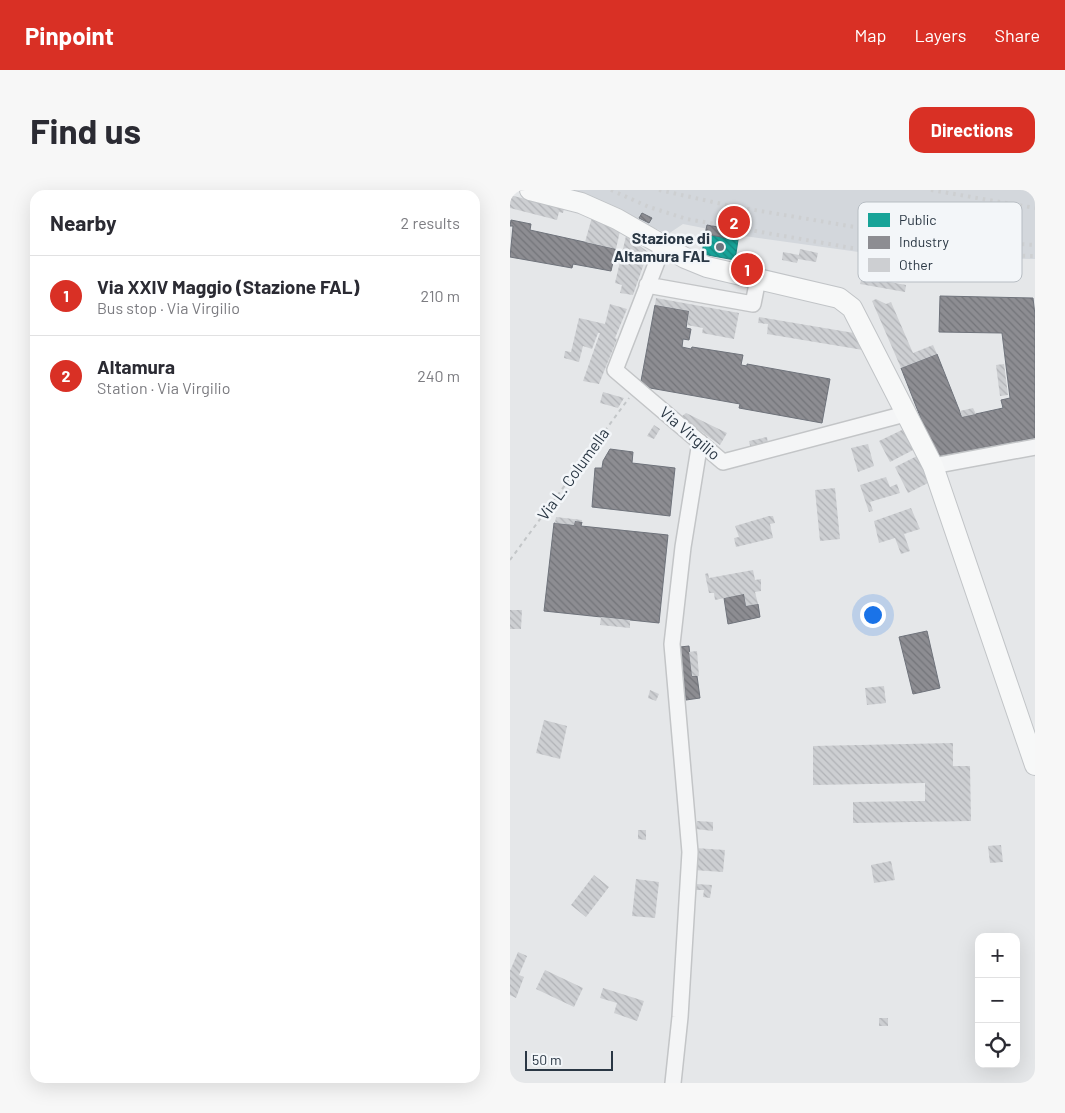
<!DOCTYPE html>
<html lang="en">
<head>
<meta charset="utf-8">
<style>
	body { margin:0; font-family:Barlow,sans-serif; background:#f7f7f7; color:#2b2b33 }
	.controls { position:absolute; right:15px; bottom:15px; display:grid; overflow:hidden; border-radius:10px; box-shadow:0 5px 20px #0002 }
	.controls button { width:45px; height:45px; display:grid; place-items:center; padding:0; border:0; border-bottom:1px solid #e1e1e2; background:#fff; color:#2b2b33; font:25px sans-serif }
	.scale { position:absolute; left:15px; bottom:12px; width:88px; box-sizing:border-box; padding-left:5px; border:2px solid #2a3744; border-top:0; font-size:14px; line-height:18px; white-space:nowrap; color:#2a3744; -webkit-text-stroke:4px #f3f6f9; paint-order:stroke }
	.you { position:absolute; left:362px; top:424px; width:18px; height:18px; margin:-12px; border:4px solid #fff; border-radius:50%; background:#1a73e8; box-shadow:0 0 0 8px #1a73e833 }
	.badge { display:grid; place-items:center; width:32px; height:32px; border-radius:50%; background:#d93025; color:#fff; font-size:16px; font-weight:700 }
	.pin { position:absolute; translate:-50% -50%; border:2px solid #fff; box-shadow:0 1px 5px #0006 }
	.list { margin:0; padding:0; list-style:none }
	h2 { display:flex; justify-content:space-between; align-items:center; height:65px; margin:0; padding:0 20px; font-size:21px }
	h2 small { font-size:16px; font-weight:400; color:#7c7c81 }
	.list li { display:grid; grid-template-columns:32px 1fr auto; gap:15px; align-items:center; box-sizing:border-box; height:80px; padding:0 20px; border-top:1px solid #e1e1e2 }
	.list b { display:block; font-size:19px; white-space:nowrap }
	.list p { margin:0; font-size:16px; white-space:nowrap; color:#7c7c81 }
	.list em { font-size:16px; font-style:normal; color:#7c7c81 }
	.icon { flex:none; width:28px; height:28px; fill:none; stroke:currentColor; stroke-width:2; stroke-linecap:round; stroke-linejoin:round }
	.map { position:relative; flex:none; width:525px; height:893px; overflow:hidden; border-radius:15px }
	header { display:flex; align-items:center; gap:30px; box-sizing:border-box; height:70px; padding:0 25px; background:#d93025; color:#fff }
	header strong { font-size:24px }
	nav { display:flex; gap:28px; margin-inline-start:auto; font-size:18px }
	.intro { display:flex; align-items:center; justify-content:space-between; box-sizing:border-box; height:120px; padding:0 30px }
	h1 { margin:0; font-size:35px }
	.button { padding:12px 22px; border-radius:15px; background:#d93025; color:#fff; font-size:18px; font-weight:700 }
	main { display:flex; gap:30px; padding:0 30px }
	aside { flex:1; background:#fff; border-radius:15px; box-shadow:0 5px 20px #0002 }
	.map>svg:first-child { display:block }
	.built { fill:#d3d7dc }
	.public { fill:url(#public-back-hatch); stroke:#1d837f }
	.industry { fill:url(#industry-back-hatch); stroke:#6f737b }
	.building { fill:url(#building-back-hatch) }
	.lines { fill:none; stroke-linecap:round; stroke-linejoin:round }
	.minor-casing { stroke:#c3c5c7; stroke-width:18 }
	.major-casing { stroke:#c1c4c7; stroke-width:22 }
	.path { stroke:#c3c6c8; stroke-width:2; stroke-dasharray:4 4; stroke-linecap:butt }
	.minor { stroke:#f4f5f6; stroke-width:15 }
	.major { stroke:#f7f8f8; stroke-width:20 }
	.rail { stroke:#cdcfd1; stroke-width:4; stroke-dasharray:2.5 5; stroke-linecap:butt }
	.poi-dot { fill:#6b757e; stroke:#f3f6f9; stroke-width:2 }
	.labels { text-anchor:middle; stroke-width:5; stroke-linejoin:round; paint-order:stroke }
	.poi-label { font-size:16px; font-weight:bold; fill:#2a3744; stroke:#f3f6f9; text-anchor:end }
	.street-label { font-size:16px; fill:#2a3744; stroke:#f3f6f9 }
	.key { fill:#f3f6f9; stroke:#b7bdc3; stroke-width:1 }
	.key-label { font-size:14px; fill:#2a3744 }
</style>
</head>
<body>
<header>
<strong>Pinpoint</strong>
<nav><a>Map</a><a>Layers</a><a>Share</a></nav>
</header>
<div class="intro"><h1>Find us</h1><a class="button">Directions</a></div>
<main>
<aside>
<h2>Nearby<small>2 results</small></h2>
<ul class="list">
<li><span class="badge">1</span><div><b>Via XXIV Maggio (Stazione FAL)</b><p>Bus stop · Via Virgilio</p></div><em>210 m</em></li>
<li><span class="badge">2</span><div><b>Altamura</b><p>Station · Via Virgilio</p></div><em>240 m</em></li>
</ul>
</aside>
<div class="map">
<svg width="525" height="893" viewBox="0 0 525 893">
	<defs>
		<pattern id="public-back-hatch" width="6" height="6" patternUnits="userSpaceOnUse" patternTransform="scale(1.25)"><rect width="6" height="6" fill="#17a398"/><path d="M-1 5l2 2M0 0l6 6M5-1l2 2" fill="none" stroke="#15867e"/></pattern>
		<pattern id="industry-back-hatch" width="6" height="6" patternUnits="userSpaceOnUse" patternTransform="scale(1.25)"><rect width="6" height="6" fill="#8d8d92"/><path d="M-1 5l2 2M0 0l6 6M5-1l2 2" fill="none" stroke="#737479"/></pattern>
		<pattern id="building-back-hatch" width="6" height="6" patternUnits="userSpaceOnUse" patternTransform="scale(1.25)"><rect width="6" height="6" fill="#cdcfd2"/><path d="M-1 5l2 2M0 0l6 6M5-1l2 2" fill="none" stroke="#b0b2b6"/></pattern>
	</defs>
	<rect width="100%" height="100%" fill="#e5e7e9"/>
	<path class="built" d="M57 0H525V69L405 67 363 64 234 46 173 34 158 44Z"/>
	<path class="public" d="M195 44 228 50 225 70 192 64Z"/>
	<path class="industry" d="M132 23 142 28 139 33 129 28Z
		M1 30 21 34 20 40 106 59 101 81 63 74 62 78 0 67 3 36H0Z
		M197 35 230 41 228 50 195 44Z
		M430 106 523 108 525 125V248L426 267 391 178 427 164 452 227 493 218 491 210 500 208 492 143 429 142Z
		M145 115 179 121 176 138 181 139 179 150 173 149 172 157 181 159 182 157 233 165 231 175 237 176V174L320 189 312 233 229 218 230 214 140 198 131 191Z
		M100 259 123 262 122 273 165 278 160 326 82 317 85 278H92L93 271Z
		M65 331 72 332 71 336 158 345 149 433 34 421 44 333 64 335Z
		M234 404 236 416 248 414 250 427 218 434 214 408Z
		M417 441 430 498 403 504 389 447Z
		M179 456 182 486H187L190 508 176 510 170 457Z"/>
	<path class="building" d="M0 5 54 19 53 23 49 22 47 30 0 18Z
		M82 27 110 41 106 59 75 52Z
		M116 46 138 62 123 105 110 103 112 95 105 93Z
		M290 59 308 63 306 72 288 69 287 73 272 70 273 62 289 65Z
		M352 87 396 95 395 102 350 94Z
		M146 108 229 123 224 149 192 143 193 138 177 135 179 121 145 115Z
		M366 109 376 114 381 112 403 163 423 155 427 164 391 178 362 111Z
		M100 114 117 119 105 148 107 149 89 194 73 191 90 143H88L82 159 73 156 69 172 54 168 55 161 61 162 69 128 95 134Z
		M249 127 344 143 353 160 257 144 258 134 248 133Z
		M494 174 498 205 490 206 486 175Z
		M93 202 114 208 108 218 90 213Z
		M463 218 466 224 452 227 450 221Z
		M176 223 217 243 210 255 171 227Z
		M144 235 150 239 144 249 137 246Z
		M396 238 407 258 380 272 369 251Z
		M257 247 258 255 241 259 239 251Z
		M358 254 364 276 348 282 341 258Z
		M409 265 422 291 398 303 385 277Z
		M376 287 380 297 387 294 390 303 360 312 363 321 359 322 350 295Z
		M325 298 330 349 310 351 305 300Z
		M401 318 410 339 394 344 400 361 391 364 385 348 369 353 364 331Z
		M259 326H263L265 333 260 334 263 348 226 357 224 348 229 347 225 336Z
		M46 327 72 330V332L65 331 64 335 45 333Z
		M243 380 245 390 251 389V401L245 402 248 414 236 416 234 404 205 410 204 403H199L195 384 198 383 199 388Z
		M0 420H12L11 439H0Z
		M91 427 120 430V438L90 435Z
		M187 461 189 486H182L179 462Z
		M374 496 376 513 357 515 355 498Z
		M140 500 149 504 146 511 138 508Z
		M34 530 57 536 50 569 26 563Z
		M443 553V576H460L461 631 343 633V612L415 611V593L303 595V556Z
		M187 631 203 632V641L186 639Z
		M128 640H136V650L128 649Z
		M491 655 493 672 480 673 478 656Z
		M185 658 215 660 213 682 183 680Z
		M381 671 385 690 364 693 361 675Z
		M84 685 99 697 76 727 61 715Z
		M126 689 149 692 145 728 122 726Z
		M186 694 202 695 200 708 193 707 194 700H186Z
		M8 762 17 766 9 785 14 787 6 808 0 805V781Z
		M35 780 73 798 64 817 26 799Z
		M93 798 134 811 127 831 104 823 107 813 90 808Z
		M369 828H378V836H369Z"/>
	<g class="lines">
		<g class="minor-casing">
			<path id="minor" d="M153 56 105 180 213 272 395 224
				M137 95 243 114 248 89
				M423 276 525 257
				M163 893 170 827 180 662 162 454 173 357 190 252"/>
		</g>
		<g class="major-casing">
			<path id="major" d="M20 0 71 13 107 29 175 68 197 77 329 108 342 118 423 276 525 575"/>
		</g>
		<path class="path" d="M0 370 119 208"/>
		<use href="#minor" class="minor"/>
		<use href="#major" class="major"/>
		<path class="rail" d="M101 0 139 17 177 29 342 58 401 64 525 66
			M149 0 221 16 410 48 525 55
			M421 0 525 18"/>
	</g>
	<circle class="poi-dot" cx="210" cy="57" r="5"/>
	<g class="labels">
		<g class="poi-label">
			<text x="200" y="54">Stazione di<tspan x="200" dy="18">Altamura FAL</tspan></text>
		</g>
		<g class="street-label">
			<text transform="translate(180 243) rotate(40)" y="6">Via Virgilio</text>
			<text transform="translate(63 284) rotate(-54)" y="6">Via L. Columella</text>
		</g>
	</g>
	<rect x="348" y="12" width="164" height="80" rx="8" class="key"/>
	<rect x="358" y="23" width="22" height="14" fill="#17a398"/>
	<rect x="358" y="46" width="22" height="13" fill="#8d8d92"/>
	<rect x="358" y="68" width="22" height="14" fill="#cdcfd2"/>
	<g class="key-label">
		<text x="389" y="35">Public</text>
		<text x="389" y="57">Industry</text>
		<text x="389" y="80">Other</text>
	</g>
</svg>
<div class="controls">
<button>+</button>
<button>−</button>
<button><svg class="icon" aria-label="locate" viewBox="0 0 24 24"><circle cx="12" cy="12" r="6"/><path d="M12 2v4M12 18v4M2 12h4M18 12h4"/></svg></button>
</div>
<div class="scale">50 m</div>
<div class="you"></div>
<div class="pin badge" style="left:237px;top:79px">1</div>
<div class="pin badge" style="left:224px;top:32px">2</div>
</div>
</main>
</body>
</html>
